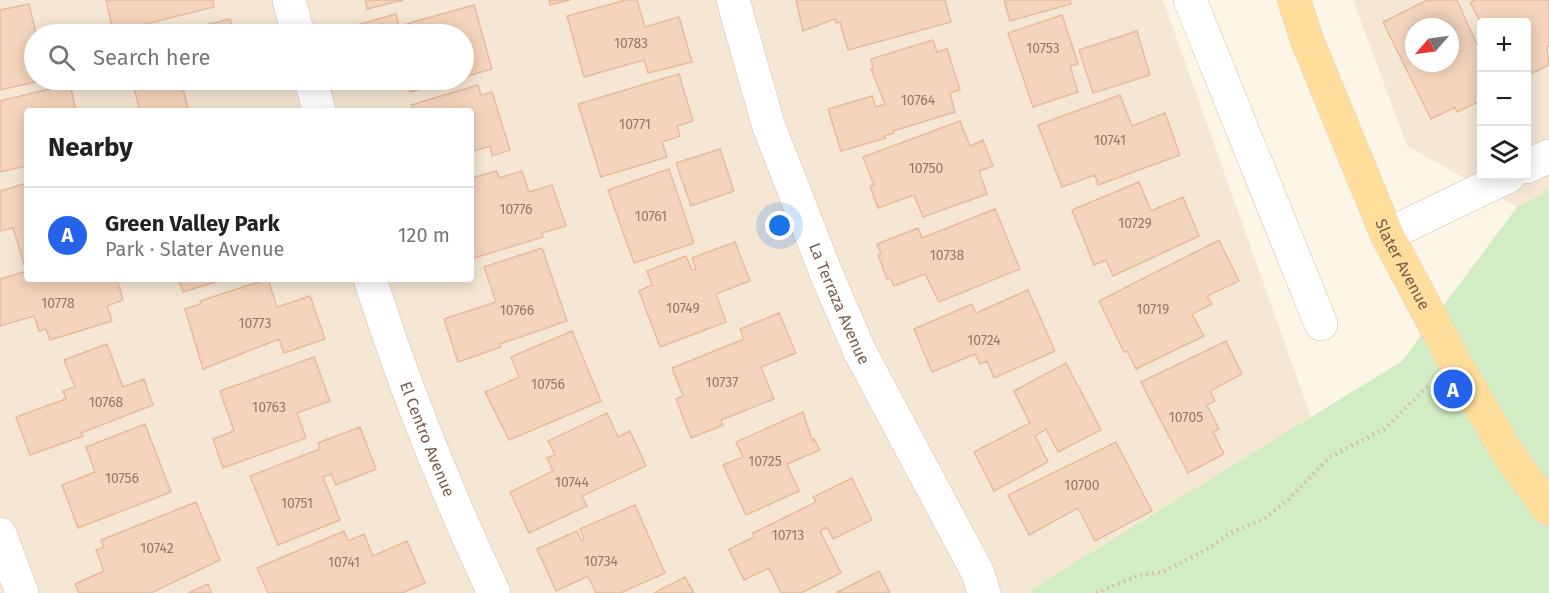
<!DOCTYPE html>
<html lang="en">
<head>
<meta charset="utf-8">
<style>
	body { margin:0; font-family:"Fira Sans",sans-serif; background:#f6f6f6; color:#222 }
	.controls { position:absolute; right:18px; top:18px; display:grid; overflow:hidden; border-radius:6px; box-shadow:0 3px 15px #0003 }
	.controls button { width:54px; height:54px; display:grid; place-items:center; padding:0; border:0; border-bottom:2px solid #e0e0e0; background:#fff; color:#222; font:30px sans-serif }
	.compass { position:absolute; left:1405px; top:18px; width:54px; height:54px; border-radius:50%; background:#fff; box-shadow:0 3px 15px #0003; rotate:242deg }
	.you { position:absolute; left:780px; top:226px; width:21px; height:21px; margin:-15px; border:4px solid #fff; border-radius:50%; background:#1a73e8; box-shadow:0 0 0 9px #1a73e833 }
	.badge { display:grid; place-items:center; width:39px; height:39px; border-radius:50%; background:#2563eb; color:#fff; font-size:20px; font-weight:700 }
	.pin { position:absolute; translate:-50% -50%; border:3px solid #fff; box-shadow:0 2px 6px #0006 }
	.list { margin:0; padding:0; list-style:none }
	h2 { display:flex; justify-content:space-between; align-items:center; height:78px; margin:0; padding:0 24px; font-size:26px }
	h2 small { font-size:20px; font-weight:400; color:#767676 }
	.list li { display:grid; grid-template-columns:39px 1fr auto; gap:18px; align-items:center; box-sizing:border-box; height:96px; padding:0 24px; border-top:2px solid #e0e0e0 }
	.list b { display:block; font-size:22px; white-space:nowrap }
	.list p { margin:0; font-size:20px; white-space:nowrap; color:#767676 }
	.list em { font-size:20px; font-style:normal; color:#767676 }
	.icon { flex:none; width:33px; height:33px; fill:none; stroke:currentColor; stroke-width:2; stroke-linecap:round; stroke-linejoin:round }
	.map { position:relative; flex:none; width:1549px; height:593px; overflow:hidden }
	.search { position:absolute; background:#fff; box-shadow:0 3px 15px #0003; left:24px; top:24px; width:450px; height:66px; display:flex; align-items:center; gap:15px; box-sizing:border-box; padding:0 21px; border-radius:33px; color:#767676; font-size:22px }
	.panel { position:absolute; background:#fff; box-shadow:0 3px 15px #0003; left:24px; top:108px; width:450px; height:174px; border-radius:6px }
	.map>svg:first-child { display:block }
	.residential { fill:#f6e7d4; fill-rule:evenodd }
	.green { fill:#d2ecc3 }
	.building { fill:#f4d4bc; stroke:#e8bb9b; stroke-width:1.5; fill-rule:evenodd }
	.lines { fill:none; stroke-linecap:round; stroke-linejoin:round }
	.minor-casing { stroke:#d2bfad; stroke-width:34 }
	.major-casing { stroke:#dcd4d0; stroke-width:34 }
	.path { stroke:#dab79e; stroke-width:4; stroke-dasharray:1.5 4.5; stroke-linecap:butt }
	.minor { stroke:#fff; stroke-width:33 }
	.major { stroke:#ffdd9b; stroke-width:33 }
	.labels { text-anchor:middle; stroke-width:4.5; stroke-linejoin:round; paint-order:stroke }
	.number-label { font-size:14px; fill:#977966 }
	.street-label { font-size:16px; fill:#785b49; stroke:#fff9ed }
</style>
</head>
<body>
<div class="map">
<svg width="1549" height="593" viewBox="0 0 1549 593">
	<rect width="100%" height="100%" fill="#fdf5e6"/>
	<path class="residential" d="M0 0H1163L1311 417 1032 589 1031 593H0ZM34 34H464V80H34ZM27 111H471V279H27Z
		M1353 0H1549V190L1517 207 1407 146ZM1482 22H1526V176H1482ZM1414 27H1450V63H1414Z"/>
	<path class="green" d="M1549 190V593H1031L1032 589 1402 361 1517 207Z"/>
	<path class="building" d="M106 0H213L214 7 113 32Z
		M365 0H403L367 9Z
		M549 0H570L550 5Z
		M626 0H637L645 27 679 17 692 62 648 73 644 60 584 77 567 16Z
		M796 0H945L951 22 848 50 840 22 836 23 835 19 803 31Z
		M1004 0H1070L1071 4 1010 21Z
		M1427 0H1457L1482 56V100L1457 112 1455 107 1431 119 1383 22ZM1414 27H1450V63H1414Z
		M1476 0H1549V46L1547 47 1549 65 1526 76V22H1482V25L1470 2Z
		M29 4 36 34 34 80H44L0 90V10Z
		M474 5 492 69 464 77V34H355L353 26 396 14 399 26Z
		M1062 15 1078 64 1070 66 1078 92 1033 107 1008 33Z
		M230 19 234 34H158L178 29V32Z
		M1137 31 1150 75 1093 93 1079 50Z
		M933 40 937 52 947 49 960 90 950 93 955 112 893 131 894 133 884 136 886 138 841 151 828 109 872 96 876 107 885 104 871 69 873 68 871 59Z
		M679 74 693 121 677 126 680 136 662 142 667 157 601 177 578 104Z
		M132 80H190L181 82 188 108 174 111H140Z
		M407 80H455L410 92Z
		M70 84 76 111H27V166L0 172V101Z
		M478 85 481 95 492 92 510 150 492 156 490 146 471 152V111H413L411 105Z
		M1120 95 1132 126 1165 113 1180 155 1098 185 1095 175 1062 187 1038 125Z
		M960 121 970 146 983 140 993 166 979 171 987 194 923 217 914 195 878 208 870 186 874 185 863 157Z
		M720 149 734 191 691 206 676 163Z
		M669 169 694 243 634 263 608 190Z
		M497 171 499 178 522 171 529 192 552 185 566 226 542 233 543 237 471 259V178Z
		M1139 182 1151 211 1183 197 1199 236 1113 276 1106 260 1094 265 1072 210Z
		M27 183V263L24 264 13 228 0 231V191Z
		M995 209 1020 269 939 302 925 274 894 286 890 278 887 279 878 255 881 254 877 244 918 228 922 238Z
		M1219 240 1239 281 1207 296 1212 304 1192 314 1204 336 1136 369 1127 351 1124 352 1099 301Z
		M735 242 750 281 716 294 726 322 660 347 639 291 652 285 647 271 686 256 692 270 696 269 692 258Z
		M542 248 567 321 500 344 501 347 458 362 444 319 496 302 484 267Z
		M27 271V279H117L123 300 107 306 112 321 50 340 46 329 39 331 34 316 0 326V279Z
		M178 279H225L183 292Z
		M268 279 277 307 310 296 325 339 284 353 279 339 203 369 185 309 201 304 200 301Z
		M1028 290 1055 351 994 378 987 361 980 364 975 354 932 372 914 329 972 304 976 313Z
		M779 313 796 353 761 367 774 399 721 420 723 425 691 438 676 399 683 396 672 368 744 339 740 329Z
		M572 331 601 401 509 440 485 392 519 377 511 357Z
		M1226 341 1242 374 1210 391 1215 401 1207 405 1219 429 1213 432 1224 454 1188 473 1141 382Z
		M107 344 123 387 144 379 153 405 81 433 83 436 30 455 16 417 66 399 63 391 75 387 64 360Z
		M314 357 330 401 297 413 306 438 223 468 213 439 234 431 220 391Z
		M1066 363 1101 430 1058 452 1046 429 1035 436 1048 462 994 491 974 452 1030 423 1014 391Z
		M803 412 812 440 814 439 820 450 787 464 799 491 746 515 723 465 743 457 736 442Z
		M607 413 618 437 630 431 646 466 582 496 587 506 529 533 510 492 553 471 547 458 555 455 548 441Z
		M145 424 171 492 78 528 62 485 95 472 86 447Z
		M360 427 376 469 336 485 331 474 323 477 340 520 278 545 250 476 320 449 318 443Z
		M1116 442 1152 511 1095 541 1078 508 1029 535 1008 495Z
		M852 478 872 520 833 539 827 527 820 531 841 573 801 593H781L769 568 744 580 729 549 754 537 753 533 816 502 813 497Z
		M196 502 220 560 151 593H79L75 584 104 571 96 550 104 547 101 540Z
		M635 505 665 573 620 593H596L588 576 556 591 537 549 577 531 581 540 584 539 580 529Z
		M344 531 348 541 364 534 373 556 407 541 425 583 402 593H268L257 568Z
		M879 571 890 593H836Z
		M685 577 694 593H654Z
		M208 584 212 593H188Z"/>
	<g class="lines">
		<g class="minor-casing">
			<g id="minor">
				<path d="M289 0 298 34"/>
				<path id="s1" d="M733 0 768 124 826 273 860 352 978 573 984 593"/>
				<path d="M1190 0 1321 324"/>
				<path d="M311 80 319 111"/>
				<path d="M1526 167 1549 156"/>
				<path d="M1387 235 1509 176"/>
				<path id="s2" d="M370 279C404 386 446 491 494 593"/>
				<path d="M0 534 22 593"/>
			</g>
		</g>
		<g class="major-casing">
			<g id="major">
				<path id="s3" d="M1294 0 1307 40 1387 235 1454 361 1510 457 1549 509"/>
			</g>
		</g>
		<path class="path" d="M1096 593 1140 575 1163 572 1206 550 1232 532 1264 519 1288 500 1330 457 1384 429 1428 386"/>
		<use href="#minor" class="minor"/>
		<use href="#major" class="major"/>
	</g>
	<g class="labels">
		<g class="number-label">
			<text x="631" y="48">10783</text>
			<text x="1043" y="53">10753</text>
			<text x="918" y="105">10764</text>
			<text x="635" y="129">10771</text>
			<text x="1110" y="145">10741</text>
			<text x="926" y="173">10750</text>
			<text x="516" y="214">10776</text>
			<text x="651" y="221">10761</text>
			<text x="1135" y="228">10729</text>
			<text x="947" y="260">10738</text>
			<text x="58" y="308">10778</text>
			<text x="683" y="313">10749</text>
			<text x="1153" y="314">10719</text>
			<text x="517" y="315">10766</text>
			<text x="255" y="328">10773</text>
			<text x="984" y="345">10724</text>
			<text x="722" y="387">10737</text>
			<text x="548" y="389">10756</text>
			<text x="106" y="407">10768</text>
			<text x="269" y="412">10763</text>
			<text x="1186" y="422">10705</text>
			<text x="765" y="466">10725</text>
			<text x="122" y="483">10756</text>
			<text x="572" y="487">10744</text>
			<text x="1082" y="490">10700</text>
			<text x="297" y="508">10751</text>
			<text x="788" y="540">10713</text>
			<text x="157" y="553">10742</text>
			<text x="601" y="566">10734</text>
			<text x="344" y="567">10741</text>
		</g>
		<g class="street-label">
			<text dy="6" stroke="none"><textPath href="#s3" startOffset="286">Slater Avenue</textPath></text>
			<text dy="6" stroke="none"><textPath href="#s1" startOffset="322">La Terraza Avenue</textPath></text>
			<text dy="6" stroke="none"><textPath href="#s2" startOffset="170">El Centro Avenue</textPath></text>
		</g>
	</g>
</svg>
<div class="controls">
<button>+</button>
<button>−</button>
<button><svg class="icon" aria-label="layers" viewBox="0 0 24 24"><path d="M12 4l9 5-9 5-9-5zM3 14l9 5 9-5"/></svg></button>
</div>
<svg class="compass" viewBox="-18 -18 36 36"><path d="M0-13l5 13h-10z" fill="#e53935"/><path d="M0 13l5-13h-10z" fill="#767676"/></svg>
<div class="you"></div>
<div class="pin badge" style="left:1453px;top:389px">A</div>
<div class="search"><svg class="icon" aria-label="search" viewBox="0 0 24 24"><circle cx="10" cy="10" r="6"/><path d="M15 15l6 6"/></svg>Search here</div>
<section class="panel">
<h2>Nearby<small></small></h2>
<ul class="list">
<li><span class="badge">A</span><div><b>Green Valley Park</b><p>Park · Slater Avenue</p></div><em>120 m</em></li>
</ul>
</section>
</div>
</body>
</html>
